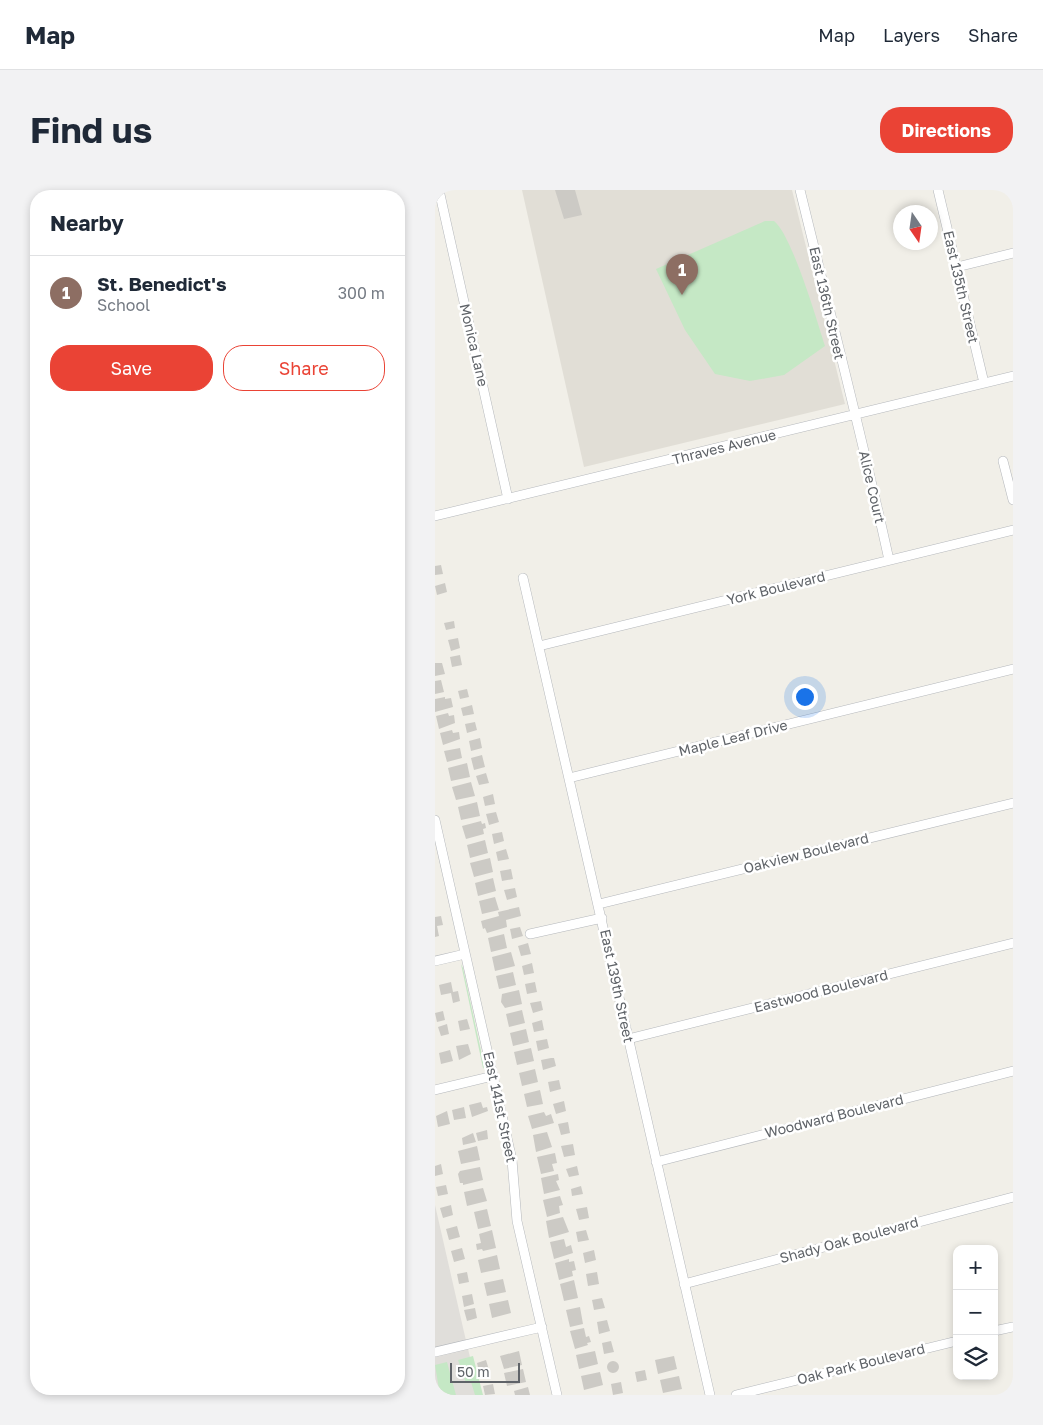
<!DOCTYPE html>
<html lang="en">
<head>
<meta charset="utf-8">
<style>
	body { margin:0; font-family:"Golos Text",sans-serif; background:#f2f2f3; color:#1f2937 }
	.controls { position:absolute; right:15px; bottom:15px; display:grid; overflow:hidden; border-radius:10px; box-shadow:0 2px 8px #0003 }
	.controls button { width:45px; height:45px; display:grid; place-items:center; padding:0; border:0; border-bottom:1px solid #e0e1e3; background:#fff; color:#1f2937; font:25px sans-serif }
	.compass { position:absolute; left:458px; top:15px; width:45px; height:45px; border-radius:50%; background:#fff; box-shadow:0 2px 8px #0003; rotate:167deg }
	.scale { position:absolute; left:15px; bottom:12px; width:70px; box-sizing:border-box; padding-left:5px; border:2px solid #5f6368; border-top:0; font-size:14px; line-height:18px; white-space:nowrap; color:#5f6368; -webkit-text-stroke:4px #fff; paint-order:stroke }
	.you { position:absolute; left:369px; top:506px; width:18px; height:18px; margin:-12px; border:4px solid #fff; border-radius:50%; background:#1a73e8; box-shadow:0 0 0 8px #1a73e833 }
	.badge { display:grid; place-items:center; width:32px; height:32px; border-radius:50%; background:#ea4335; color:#fff; font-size:16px; font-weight:700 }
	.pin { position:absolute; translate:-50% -41px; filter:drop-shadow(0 1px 2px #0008) }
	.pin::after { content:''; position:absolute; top:26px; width:18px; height:15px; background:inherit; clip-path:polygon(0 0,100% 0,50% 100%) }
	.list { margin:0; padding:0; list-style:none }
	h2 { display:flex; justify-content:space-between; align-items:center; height:65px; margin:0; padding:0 20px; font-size:21px }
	h2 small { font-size:16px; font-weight:400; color:#747a83 }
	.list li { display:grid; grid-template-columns:32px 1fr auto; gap:15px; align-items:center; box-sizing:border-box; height:75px; padding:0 20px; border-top:1px solid #e0e1e3 }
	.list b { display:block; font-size:19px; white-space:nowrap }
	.list p { margin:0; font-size:16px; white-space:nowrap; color:#747a83 }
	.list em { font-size:16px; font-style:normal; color:#747a83 }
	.actions { display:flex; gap:10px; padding:15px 20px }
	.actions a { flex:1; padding:11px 0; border:1px solid #ea4335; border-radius:20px; text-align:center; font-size:18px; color:#ea4335 }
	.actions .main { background:#ea4335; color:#fff }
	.icon { flex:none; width:28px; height:28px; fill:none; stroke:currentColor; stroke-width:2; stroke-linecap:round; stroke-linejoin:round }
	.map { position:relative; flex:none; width:578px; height:1205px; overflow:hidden; border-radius:20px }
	header { display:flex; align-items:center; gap:30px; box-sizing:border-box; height:70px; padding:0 25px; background:#fff; border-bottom:1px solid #e0e1e3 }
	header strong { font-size:24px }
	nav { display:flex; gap:28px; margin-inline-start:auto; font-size:18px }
	.intro { display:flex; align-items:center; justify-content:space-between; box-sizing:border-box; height:120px; padding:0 30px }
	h1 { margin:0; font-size:35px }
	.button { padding:12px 22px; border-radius:20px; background:#ea4335; color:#fff; font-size:18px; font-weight:700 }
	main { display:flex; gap:30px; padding:0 30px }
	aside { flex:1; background:#fff; border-radius:20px; box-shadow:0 2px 8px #0003 }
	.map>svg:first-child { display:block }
	.industrial { fill:#e0deda }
	.education { fill:#e1ded6 }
	.green { fill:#c5e8c5 }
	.building { fill:#cccac5 }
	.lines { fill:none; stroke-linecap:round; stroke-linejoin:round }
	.minor-casing { stroke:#b5b8bc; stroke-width:10 }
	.minor { stroke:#fff; stroke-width:9 }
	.labels { text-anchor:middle; stroke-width:5; stroke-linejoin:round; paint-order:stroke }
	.street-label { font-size:14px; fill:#5f6368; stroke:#fff }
</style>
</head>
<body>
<header>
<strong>Map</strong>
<nav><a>Map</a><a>Layers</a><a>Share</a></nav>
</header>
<div class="intro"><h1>Find us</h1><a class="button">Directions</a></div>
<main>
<aside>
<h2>Nearby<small></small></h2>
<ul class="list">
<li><span class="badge" style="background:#8d6e63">1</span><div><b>St. Benedict's</b><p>School</p></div><em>300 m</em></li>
</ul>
<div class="actions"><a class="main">Save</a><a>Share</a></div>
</aside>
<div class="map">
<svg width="578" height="1205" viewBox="0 0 578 1205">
	<rect width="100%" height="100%" fill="#f1efe8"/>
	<path class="industrial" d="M0 1015 29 1142 44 1205H0Z"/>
	<path class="education" d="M87 0H357L410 214 149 277Z"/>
	<path class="green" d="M330 31H339C357 45 382 131 390 156L349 185 315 191 280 184 250 140 221 79Z
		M26 774 28 778 50 879 48 878Z
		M38 1166 48 1205H40L36 1192 31 1193 23 1170Z
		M12 1172 21 1205H5L0 1175Z"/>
	<path class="building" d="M120 0H140L147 25 129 29Z
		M6 375 8 384 0 385V376Z
		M10 393 12 402 2 405 0 396Z
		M19 431 20 438 11 440 9 433Z
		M23 448 25 458 16 461 13 450Z
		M25 465 27 475 17 477 15 467Z
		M0 473H7L10 484 0 486Z
		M6 490 9 502 0 504V491Z
		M32 499 34 507 25 509 23 501Z
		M10 507V509L16 508 18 517 0 522V509Z
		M37 515 39 524 28 526 26 518Z
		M13 523 14 526 19 525 20 533 4 539 1 526Z
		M40 532 42 540 32 543 30 534Z
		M17 540 18 543 24 542 25 549 8 555 5 543Z
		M45 548 47 558 36 561 34 551Z
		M25 558 27 568 12 572 9 561Z
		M47 565 50 577 39 580 36 568Z
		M32 573 35 587 16 591 13 578Z
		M51 583 54 593 44 595 41 586Z
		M36 592 40 606 21 610 17 597Z
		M58 604 60 614 50 616 48 607Z
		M42 612 45 626 26 630 23 617Z
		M61 622 64 632 54 635 51 624Z
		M46 631 47 634 50 633 51 638 48 639 49 644 31 649 27 636Z
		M67 642 69 651 59 654 57 644Z
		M50 650 53 663 35 668 32 655Z
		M71 659 74 669 63 671 61 662Z
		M55 668 58 682 39 687 35 673Z
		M76 679 78 689 67 691 65 681Z
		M58 688 61 701 43 706 40 693Z
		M80 698 82 707 72 710 69 700Z
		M60 707 64 720 47 724 44 711Z
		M84 717 86 726 71 730 72 737 52 743 50 738 48 739 46 731 64 726 63 722Z
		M6 726 8 735 2 736 4 746 0 747V727Z
		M85 737 88 746 77 749 75 739Z
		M69 744 72 758 56 762 53 748Z
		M93 753 96 764 86 766 83 756Z
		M76 762 80 776 60 781 57 767Z
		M97 773 99 783 89 785 87 776Z
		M78 782 81 795 64 799 61 786Z
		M16 792 18 802 23 801 25 811 18 813 16 803 6 805 4 795Z
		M100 792 102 802 92 804 90 794Z
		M84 800 87 814 70 818 66 812 67 804Z
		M106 811 108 820 98 823 95 813Z
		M87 820 90 833 74 837 71 824Z
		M8 821 10 830 2 832 0 823Z
		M32 829 35 839 25 841 23 831Z
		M107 830 109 840 99 842 97 833Z
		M12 834 14 844 6 846 3 837Z
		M91 839 94 852 78 856 75 843Z
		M112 849 114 858 103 861 101 851Z
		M33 854 36 864 24 870 21 856Z
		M96 858 99 871 82 875 79 862Z
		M15 860 18 871 6 874 4 863Z
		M116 868H119L121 876 108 880 106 870Z
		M100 879 103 892 87 896 84 883Z
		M124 890 126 899 115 902 113 892Z
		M105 900 108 914 92 917 89 904Z
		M129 911 131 921 121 924 118 914Z
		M46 912 48 918 52 917 53 921 37 927 34 915Z
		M29 917 31 928 19 930 17 920Z
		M12 921 15 934 3 937 1 926Z
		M109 922 111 926 116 924 119 933 97 939 93 926Z
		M133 932 135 943 126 945 123 934Z
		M52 940 53 949 43 951 41 943Z
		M112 942 117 957 101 962 98 945Z
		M38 943 41 952 28 955 27 948Z
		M138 954 140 965 129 967 126 956Z
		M42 956 45 970 26 974 23 961Z
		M120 963 122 973 117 974 119 981 106 984 102 967Z
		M6 974 8 984 0 986V976Z
		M142 976 144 985 134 987 131 979Z
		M45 977 48 990 28 995V993H25L23 984 25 981Z
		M123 984 124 990 121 991 125 1000 109 1004 106 988Z
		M11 995 13 1004 3 1006 1 997Z
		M146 996 148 1004 137 1006 136 999Z
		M48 998 52 1011 32 1016 29 1002Z
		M125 1006 128 1015 124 1016 125 1023 112 1027 108 1010Z
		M16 1015 18 1025 8 1028 5 1018Z
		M152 1017 154 1028 144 1030 141 1019Z
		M52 1019 56 1036 43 1039 39 1022Z
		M128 1027 134 1042 114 1048 111 1031Z
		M22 1036 25 1047 14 1050 11 1039Z
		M57 1040 61 1058 48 1061 47 1059 42 1060 41 1054 46 1053 44 1044Z
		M151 1040 154 1050 143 1052 141 1042Z
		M129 1049 131 1057 136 1055 138 1063 119 1069 115 1052Z
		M27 1058 30 1069 19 1072 16 1061Z
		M159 1060 161 1070 150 1073 148 1063Z
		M62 1065 65 1079 46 1083 43 1070Z
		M134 1069V1072L139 1071 141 1080 137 1081 138 1086 124 1090 120 1073Z
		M32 1082 34 1092 24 1094 22 1084Z
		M162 1082 164 1094 153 1096 151 1084Z
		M68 1089 71 1102 52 1106 49 1093Z
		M139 1090 143 1108 129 1111 125 1094Z
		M37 1104 39 1114 29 1117 27 1106Z
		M167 1108 170 1118 159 1120 157 1110Z
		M73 1110 76 1123 57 1128 54 1114Z
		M145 1117 148 1134 135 1137 131 1120Z
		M40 1118 42 1128 32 1131 29 1120Z
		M172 1130 175 1141 164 1144 162 1132Z
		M149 1138 151 1147 154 1146 156 1152 152 1153 153 1155 140 1159 135 1141Z
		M176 1151 179 1162 169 1164 167 1153Z
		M84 1161 87 1175 69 1179 65 1166Z
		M160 1161 163 1174 144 1179 141 1165Z
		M239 1166 242 1179 223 1184 220 1170Z
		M51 1170 54 1180 44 1182 42 1173Z
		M172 1177a6 6 0 1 1 12 0a6 6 0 1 1-12 0Z
		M88 1179 91 1192 72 1196 69 1183Z
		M210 1180 212 1190 202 1192 200 1182Z
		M165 1182 168 1195 149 1200 146 1186Z
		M244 1186 247 1199 228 1203 225 1190Z
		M186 1192 188 1203 178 1205 176 1194Z
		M58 1194 60 1204 50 1205 48 1196Z
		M93 1197 95 1205H80L79 1201Z"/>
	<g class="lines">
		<g class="minor-casing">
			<path id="minor" d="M4 0 73 309
				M365 0C395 123 427 246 454 370
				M503 0 549 193
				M522 77 578 63
				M568 271 578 310
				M0 326 578 186
				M88 388 275 1205
				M104 456 578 340
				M134 588 578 479
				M0 630 77 970 82 1031 122 1205
				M164 714 578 613
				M95 744 167 728
				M0 771 30 764
				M193 849 578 753
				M0 900 58 886
				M221 972 578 881
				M249 1094 578 1007
				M559 1141 578 1137
				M0 1162 107 1137
				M301 1205 522 1151"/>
		</g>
		<use href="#minor" class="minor"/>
	</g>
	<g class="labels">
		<g class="street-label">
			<text transform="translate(526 97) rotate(77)" y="5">East 135th Street</text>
			<text transform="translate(392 113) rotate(77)" y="5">East 136th Street</text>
			<text transform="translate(39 155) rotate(77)" y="5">Monica Lane</text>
			<text transform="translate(289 257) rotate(-14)" y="5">Thraves Avenue</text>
			<text transform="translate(437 297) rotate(77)" y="5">Alice Court</text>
			<text transform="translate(341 398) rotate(-14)" y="5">York Boulevard</text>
			<text transform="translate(298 548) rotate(-14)" y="5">Maple Leaf Drive</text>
			<text transform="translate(371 663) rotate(-14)" y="5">Oakview Boulevard</text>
			<text transform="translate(182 796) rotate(78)" y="5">East 139th Street</text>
			<text transform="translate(386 801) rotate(-14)" y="5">Eastwood Boulevard</text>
			<text transform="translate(65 917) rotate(78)" y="5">East 141st Street</text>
			<text transform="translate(399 926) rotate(-14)" y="5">Woodward Boulevard</text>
			<text transform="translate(414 1050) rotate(-15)" y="5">Shady Oak Boulevard</text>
			<text transform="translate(426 1174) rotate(-14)" y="5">Oak Park Boulevard</text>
		</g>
	</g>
</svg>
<div class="controls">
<button>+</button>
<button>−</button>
<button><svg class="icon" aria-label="layers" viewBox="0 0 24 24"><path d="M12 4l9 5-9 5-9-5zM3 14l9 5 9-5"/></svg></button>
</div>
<svg class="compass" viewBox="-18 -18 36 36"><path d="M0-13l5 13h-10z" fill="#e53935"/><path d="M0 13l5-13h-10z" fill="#747a83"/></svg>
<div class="scale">50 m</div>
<div class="you"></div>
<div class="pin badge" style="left:247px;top:105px;background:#8d6e63">1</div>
</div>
</main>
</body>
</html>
